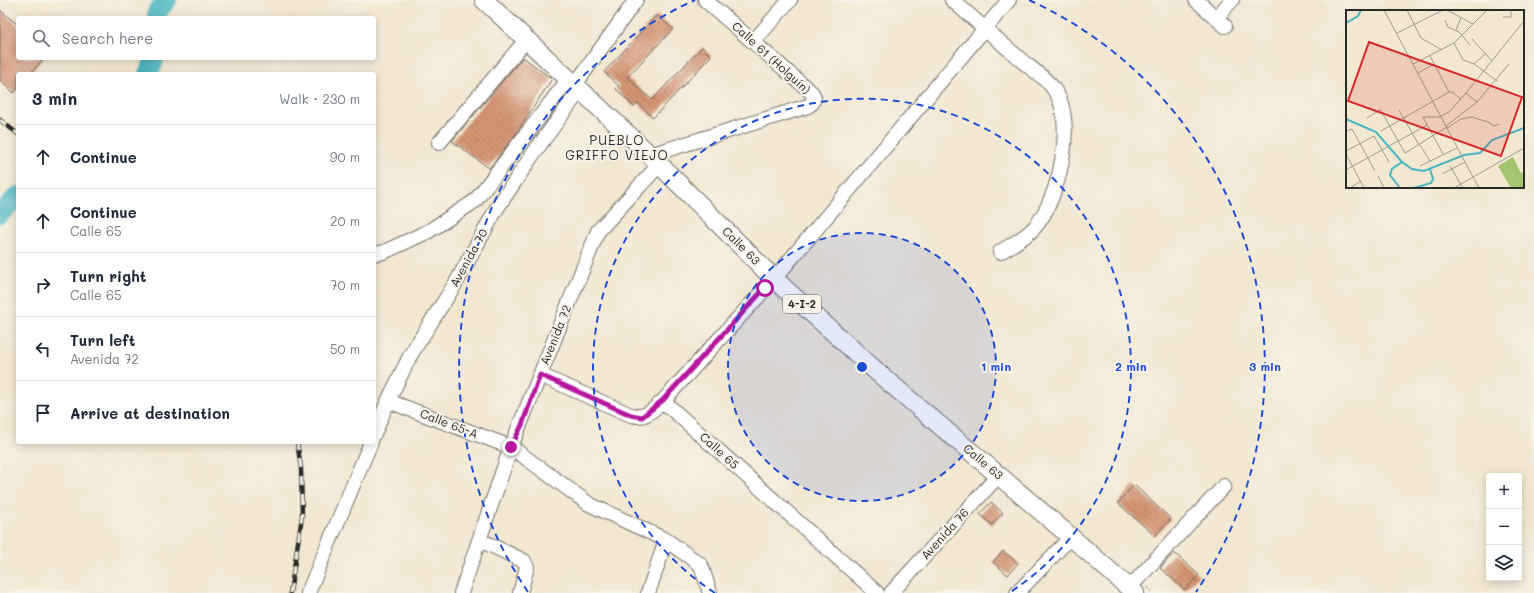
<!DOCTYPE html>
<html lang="en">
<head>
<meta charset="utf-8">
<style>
	body { margin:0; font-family:Mali,sans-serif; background:#f2f2f3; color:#1f2937 }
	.controls { position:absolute; right:12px; bottom:12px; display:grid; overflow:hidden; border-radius:4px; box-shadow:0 2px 10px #0003 }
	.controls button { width:36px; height:36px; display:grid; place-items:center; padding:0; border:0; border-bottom:1px solid #e0e1e3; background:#fff; color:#1f2937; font:20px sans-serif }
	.stop { position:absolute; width:12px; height:12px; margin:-9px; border:3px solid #b5179e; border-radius:50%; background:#fff }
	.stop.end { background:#b5179e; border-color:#fff; box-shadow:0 1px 4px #0008 }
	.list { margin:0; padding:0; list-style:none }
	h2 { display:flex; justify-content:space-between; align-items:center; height:52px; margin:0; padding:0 16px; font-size:17px }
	h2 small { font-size:13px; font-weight:400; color:#747a83 }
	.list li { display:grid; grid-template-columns:26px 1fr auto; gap:12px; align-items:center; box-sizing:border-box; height:64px; padding:0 16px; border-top:1px solid #e0e1e3 }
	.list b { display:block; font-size:15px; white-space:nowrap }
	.list p { margin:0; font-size:13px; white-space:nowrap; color:#747a83 }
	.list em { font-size:13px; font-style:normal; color:#747a83 }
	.icon { flex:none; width:22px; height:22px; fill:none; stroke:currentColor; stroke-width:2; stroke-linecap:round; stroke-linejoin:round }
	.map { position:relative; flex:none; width:1534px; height:593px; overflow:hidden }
	.search { position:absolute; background:#fff; box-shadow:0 2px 10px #0003; left:16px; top:16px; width:360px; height:44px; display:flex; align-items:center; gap:10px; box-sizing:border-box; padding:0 14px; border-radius:4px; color:#747a83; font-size:15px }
	.panel { position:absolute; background:#fff; box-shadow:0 2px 10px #0003; left:16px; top:72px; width:360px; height:372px; border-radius:4px }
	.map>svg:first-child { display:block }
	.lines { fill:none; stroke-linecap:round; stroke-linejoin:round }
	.river { stroke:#47b5c2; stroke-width:20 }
	.building { fill:url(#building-back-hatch) }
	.minor-casing { stroke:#716d65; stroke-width:16 }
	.major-casing { stroke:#716d65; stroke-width:20 }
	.path { stroke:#716d65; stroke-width:2; stroke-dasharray:1 3; stroke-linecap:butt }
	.minor { stroke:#fff; stroke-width:14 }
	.major { stroke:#fff; stroke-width:18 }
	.rail-casing { stroke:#2b2b2b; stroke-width:4.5 }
	.rail { stroke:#f7f3e8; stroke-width:3; stroke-dasharray:9; stroke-linecap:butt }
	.route { stroke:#b5179e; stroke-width:5 }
	.ring { fill:none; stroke:#1d4ed8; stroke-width:2; stroke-dasharray:7 5 }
	.labels { text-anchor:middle; stroke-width:4; stroke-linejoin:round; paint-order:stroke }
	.shield { fill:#f7f3e8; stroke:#686764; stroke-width:1 }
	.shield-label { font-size:11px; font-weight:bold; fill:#2b2b2b }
	.street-label { font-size:12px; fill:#2b2b2b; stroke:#f7f3e8 }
	.neighbourhood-label { font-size:13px; letter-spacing:1px; fill:#2b2b2b; stroke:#f7f3e8 }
	.inset-river { fill:none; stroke:#47b5c2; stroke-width:2 }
	.inset-road { fill:none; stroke:#a29c8e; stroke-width:1 }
	.view { fill:#d62828; fill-opacity:0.15; stroke:#d62828; stroke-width:2 }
	.inset-edge { fill:none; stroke:#2b2b2b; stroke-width:2 }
	.centre { fill:#1d4ed8; stroke:#f7f3e8; stroke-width:2 }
	.ring-label { font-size:12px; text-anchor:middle; font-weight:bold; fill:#1d4ed8; stroke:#f7f3e8; stroke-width:4; stroke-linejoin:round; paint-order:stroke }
</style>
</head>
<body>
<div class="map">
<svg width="1534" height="593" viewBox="0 0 1534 593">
	<defs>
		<pattern id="building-back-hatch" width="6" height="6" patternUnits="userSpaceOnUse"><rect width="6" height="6" fill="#d59473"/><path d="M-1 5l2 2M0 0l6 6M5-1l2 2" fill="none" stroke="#ad795f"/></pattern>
	</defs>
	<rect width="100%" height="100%" fill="#f7f3e8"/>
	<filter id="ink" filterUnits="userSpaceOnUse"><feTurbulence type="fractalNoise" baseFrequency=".025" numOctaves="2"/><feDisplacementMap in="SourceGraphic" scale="8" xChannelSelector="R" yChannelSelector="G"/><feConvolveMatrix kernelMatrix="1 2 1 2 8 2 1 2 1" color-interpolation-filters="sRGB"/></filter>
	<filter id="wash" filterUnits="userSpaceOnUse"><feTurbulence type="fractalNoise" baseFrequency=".012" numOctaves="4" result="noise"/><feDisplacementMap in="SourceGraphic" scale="16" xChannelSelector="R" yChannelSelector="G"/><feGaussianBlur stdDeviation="0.9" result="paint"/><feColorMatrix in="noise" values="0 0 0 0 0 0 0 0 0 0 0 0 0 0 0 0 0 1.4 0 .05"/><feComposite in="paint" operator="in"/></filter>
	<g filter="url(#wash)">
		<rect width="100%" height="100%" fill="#f2e7d0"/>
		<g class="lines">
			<path class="river" d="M157 18V12L167 0
				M148 74 153 64 154 58
				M0 214 18 196"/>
		</g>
		<g id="blocks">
			<path class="building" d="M0 10 18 25V58H44L30 74H18V88L14 93 0 81Z
				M657 15 673 29 627 77 652 100 702 47 711 56 653 118 638 103 634 107 616 89 619 86 604 72Z
				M523 57 552 79 513 138 489 168 452 141Z
				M1134 485 1171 519 1155 536 1118 503Z
				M991 502 1003 513 992 525 980 514Z
				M1003 551 1018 563 1008 575 993 562Z
				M1174 553 1199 575 1185 590 1160 568Z"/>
		</g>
	</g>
	<g filter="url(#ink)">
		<use href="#blocks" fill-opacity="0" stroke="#716d65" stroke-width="1"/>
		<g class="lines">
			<g class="minor-casing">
				<path id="minor" d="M952 0C975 20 998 40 1021 60 1031 69 1045 77 1053 88 1078 118 1059 201 1034 228 1025 238 1011 245 1000 252
					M1196 0 1225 26
					M1216 18 1232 0
					M753 42 790 0
					M574 86 636 0
					M439 143 526 40
					M650 155 808 106 812 103 814 98 812 93 705 0
					M374 254 384 252 429 231 475 201 568 80
					M540 375 631 415C647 419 652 410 663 401L774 279 1009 0
					M388 401 511 447 589 504 666 540 701 565 710 593
					M663 401 877 593
					M374 434 388 401 411 354 457 281 497 208 533 154 580 90
					M480 540 524 561 527 567 520 593
					M1129 588 1224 486
					M308 593 371 442
					M461 593 511 447 598 231 660 164
					M648 593 666 540
					M891 593 999 475
					M1017 593 1071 537"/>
			</g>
			<g class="major-casing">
				<path id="major" d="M484 0 650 155 774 279 884 378 1071 537 1135 593"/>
			</g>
			<path class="path" d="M1148 588 1153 593"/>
			<use href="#minor" class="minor"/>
			<use href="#major" class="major"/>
			<g class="rail-casing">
				<path id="rail" d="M0 120 18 134
					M290 593 302 517 301 468 297 442"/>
			</g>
			<use href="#rail" class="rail"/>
		</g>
	</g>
	<g class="lines" filter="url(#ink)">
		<path class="route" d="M511 447 522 425 540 375 631 415 642 417 663 400 765 288"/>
	</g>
	<circle cx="862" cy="367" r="134" fill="#1d4ed8" fill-opacity=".12"/>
	<g class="ring">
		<circle cx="862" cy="367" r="134"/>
		<path d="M715 593A269 269 0 1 1 1009 593"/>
		<path d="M528 592A403 403 0 0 1 695 0M1029 0A403 403 0 0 1 1196 592"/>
	</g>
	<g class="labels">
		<rect class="shield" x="783" y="295" width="38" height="18" rx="3"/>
		<g class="shield-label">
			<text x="802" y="308">4-I-2</text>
		</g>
		<g class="street-label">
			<text transform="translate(771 58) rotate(42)" y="4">Calle 61 (Holguín)</text>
			<text transform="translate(741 246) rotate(45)" y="4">Calle 63</text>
			<text transform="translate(469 258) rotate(-61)" y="4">Avenida 70</text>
			<text transform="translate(556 335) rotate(-68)" y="4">Avenida 72</text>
			<text transform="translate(449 424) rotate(21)" y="4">Calle 65-A</text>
			<text transform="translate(719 451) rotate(42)" y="4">Calle 65</text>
			<text transform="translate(983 462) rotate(40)" y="4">Calle 63</text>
			<text transform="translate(945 534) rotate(-48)" y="4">Avenida 76</text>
		</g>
		<g class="neighbourhood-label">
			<text x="617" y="145">PUEBLO<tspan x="617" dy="15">GRIFFO VIEJO</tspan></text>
		</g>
	</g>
	<g transform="translate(1346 10)">
		<rect width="178" height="178" fill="#f2e7d0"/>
		<path d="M167 147 175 163 178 162V178H165L152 156Z" fill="#a4c46d"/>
		<path class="inset-river" d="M0 13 12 6 15 0M0 109 30 122 56 152 66 159 78 161 118 145 134 143 146 130 178 118M54 178 44 165 46 159 56 152M68 178 85 173 87 169 84 159"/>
		<path class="inset-road" d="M38 0 127 167M61 0 75 28 96 40M101 0 127 14M157 7H165V0M99 10 102 17 113 22 124 35M110 20 115 8M51 23 97 0M126 29 146 51M108 33 117 50 128 54 151 71M84 46 103 82H106L115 89M67 54 108 33 141 0M128 54 140 43M72 63 88 54M120 83 131 92M34 99 59 143 101 117M53 100 73 135M95 106 103 102 120 83 178 11M95 107H77L97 144M21 108 34 100M100 116 131 92 163 54M101 118 115 109 126 107 142 112 148 116 153 114M0 121 6 119 29 161M35 121 103 82M74 135 84 151M0 141 28 126 43 152M0 144 18 178M74 156 111 138M104 156 117 178M0 160 81 115M96 164 119 152M32 166 38 178M127 167 133 178M4 178 15 171M108 178 178 138"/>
		<path class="view" d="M23 32 176 87 155 146 2 91Z"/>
		<rect width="178" height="178" class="inset-edge"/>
	</g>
	<circle cx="862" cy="367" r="6" class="centre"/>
	<g class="ring-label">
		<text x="996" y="371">1 min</text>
		<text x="1131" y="371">2 min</text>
		<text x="1265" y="371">3 min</text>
	</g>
</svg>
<div class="controls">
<button>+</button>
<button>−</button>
<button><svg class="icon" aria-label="layers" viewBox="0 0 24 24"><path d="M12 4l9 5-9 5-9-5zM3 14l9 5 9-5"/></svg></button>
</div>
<div class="stop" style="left:765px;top:288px"></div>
<div class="stop end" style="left:511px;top:447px"></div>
<div class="search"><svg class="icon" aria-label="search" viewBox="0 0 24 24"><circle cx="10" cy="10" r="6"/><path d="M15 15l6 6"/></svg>Search here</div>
<section class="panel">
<h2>3 min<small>Walk · 230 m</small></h2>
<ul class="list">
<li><svg class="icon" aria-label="ahead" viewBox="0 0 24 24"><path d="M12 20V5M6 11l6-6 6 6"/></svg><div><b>Continue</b></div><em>90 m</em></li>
<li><svg class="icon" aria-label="ahead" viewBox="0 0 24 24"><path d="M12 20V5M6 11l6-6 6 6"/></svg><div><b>Continue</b><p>Calle 65</p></div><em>20 m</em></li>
<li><svg class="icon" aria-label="right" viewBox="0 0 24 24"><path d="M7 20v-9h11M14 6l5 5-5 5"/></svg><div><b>Turn right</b><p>Calle 65</p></div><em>70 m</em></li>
<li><svg class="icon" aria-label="left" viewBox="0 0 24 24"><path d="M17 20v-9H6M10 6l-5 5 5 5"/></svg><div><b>Turn left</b><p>Avenida 72</p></div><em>50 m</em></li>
<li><svg class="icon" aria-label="arrive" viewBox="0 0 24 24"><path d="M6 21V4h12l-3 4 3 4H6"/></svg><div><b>Arrive at destination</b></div></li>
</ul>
</section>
</div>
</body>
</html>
